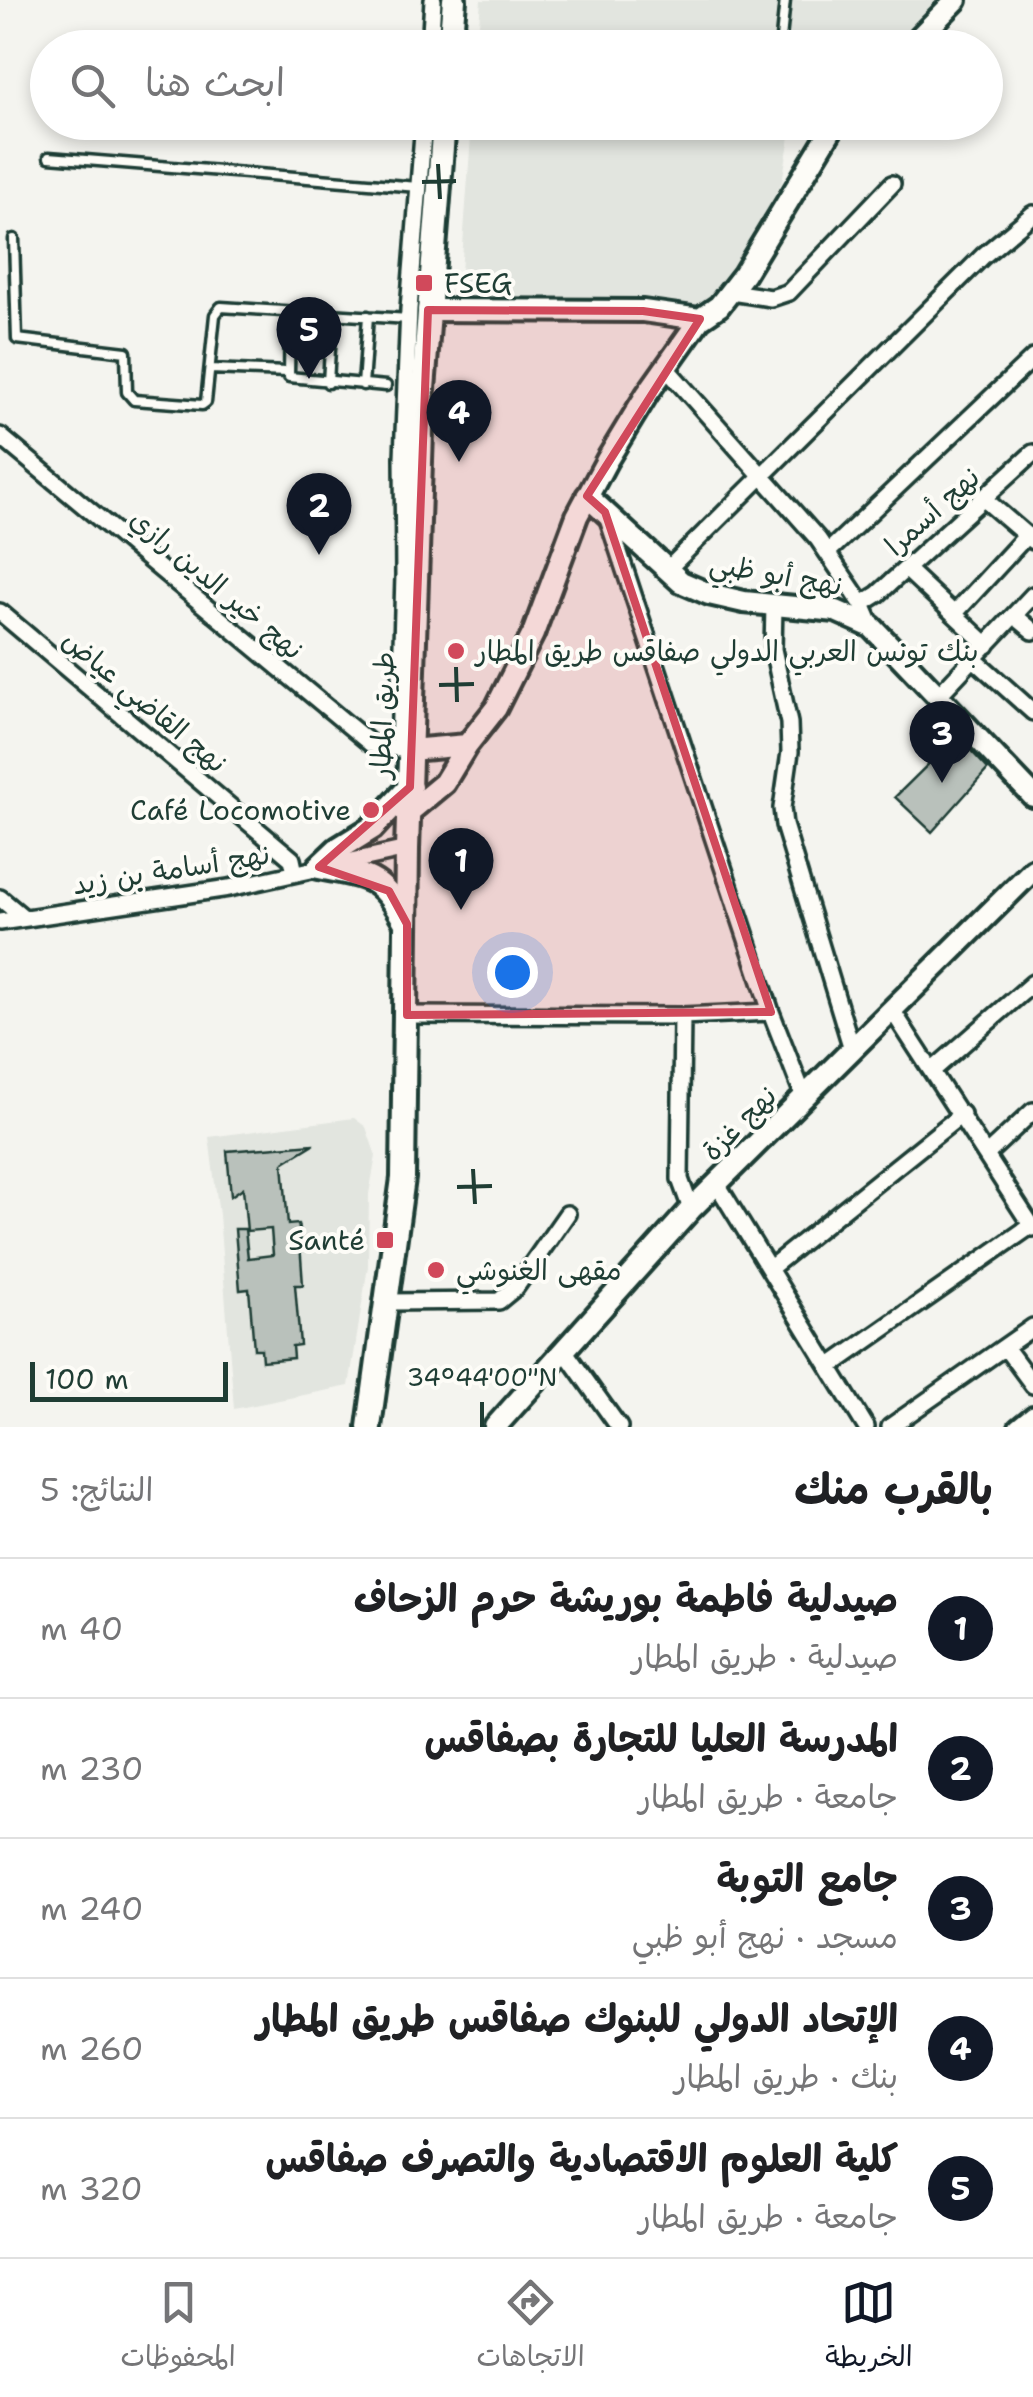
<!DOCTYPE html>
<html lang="ar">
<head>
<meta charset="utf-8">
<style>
	body { margin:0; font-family:"Shantell Sans","Playpen Sans Arabic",sans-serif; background:#f2f2f2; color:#202124; direction:rtl }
	.scale { position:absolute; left:30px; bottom:25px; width:198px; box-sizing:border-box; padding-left:10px; border:5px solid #1f3d34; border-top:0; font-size:28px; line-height:35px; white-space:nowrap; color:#1f3d34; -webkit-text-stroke:8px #fdfcf7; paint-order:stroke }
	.you { position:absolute; left:512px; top:972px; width:35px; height:35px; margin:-25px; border:8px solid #fff; border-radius:50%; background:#1a73e8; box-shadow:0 0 0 15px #1a73e833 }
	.badge { display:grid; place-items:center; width:65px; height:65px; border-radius:50%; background:#111827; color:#fff; font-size:32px; font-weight:700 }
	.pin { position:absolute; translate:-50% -82px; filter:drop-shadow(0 2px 5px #0008) }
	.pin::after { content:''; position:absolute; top:52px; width:35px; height:30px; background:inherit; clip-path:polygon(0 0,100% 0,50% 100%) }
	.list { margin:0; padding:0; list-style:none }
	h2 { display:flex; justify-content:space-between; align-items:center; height:130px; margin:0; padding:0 40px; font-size:42px }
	h2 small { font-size:32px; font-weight:400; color:#757577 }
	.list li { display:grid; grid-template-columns:65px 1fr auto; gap:30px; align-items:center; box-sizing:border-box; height:140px; padding:0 40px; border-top:2px solid #e0e0e0 }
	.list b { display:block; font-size:38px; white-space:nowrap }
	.list p { margin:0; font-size:32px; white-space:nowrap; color:#757577 }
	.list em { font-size:32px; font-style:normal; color:#757577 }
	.icon { flex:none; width:55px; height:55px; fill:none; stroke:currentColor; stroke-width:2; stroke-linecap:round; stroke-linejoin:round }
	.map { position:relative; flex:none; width:1033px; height:1427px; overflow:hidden; direction:ltr }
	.search { position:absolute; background:#fff; box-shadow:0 5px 15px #0003; left:30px; right:30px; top:30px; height:110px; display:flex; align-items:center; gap:25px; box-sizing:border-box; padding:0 35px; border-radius:55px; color:#757577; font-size:38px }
	.sheet { height:830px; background:#fff }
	nav { display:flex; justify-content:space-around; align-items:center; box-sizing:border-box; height:140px; border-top:2px solid #e0e0e0; background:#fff; font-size:28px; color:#757577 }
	nav a { display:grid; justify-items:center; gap:5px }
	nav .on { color:#111827 }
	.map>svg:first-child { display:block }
	.built { fill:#e2e5df }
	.building { fill:#b9c1bb; stroke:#1f3d34; stroke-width:2.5 }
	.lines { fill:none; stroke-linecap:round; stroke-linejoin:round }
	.lane-casing { stroke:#1f3d34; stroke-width:15 }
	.street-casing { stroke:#1f3d34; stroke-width:22 }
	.secondary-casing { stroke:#1f3d34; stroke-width:28 }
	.primary-casing { stroke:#1f3d34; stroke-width:30 }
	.lane { stroke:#fdfcf7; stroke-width:8 }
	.street { stroke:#fdfcf7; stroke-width:15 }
	.secondary { stroke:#fdfcf7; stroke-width:20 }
	.primary { stroke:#fdfcf7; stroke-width:22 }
	.marked { fill:#d1495b; fill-opacity:0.2; stroke:#d1495b; stroke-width:8; stroke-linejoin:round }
	.ticks { fill:none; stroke:#1f3d34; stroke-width:4 }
	.poi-dot { fill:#d1495b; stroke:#fdfcf7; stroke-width:4 }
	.labels { text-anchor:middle; stroke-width:8; stroke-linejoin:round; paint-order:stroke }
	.poi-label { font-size:28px; fill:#1f3d34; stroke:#fdfcf7; text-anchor:start }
	.street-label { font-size:28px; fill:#1f3d34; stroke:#fdfcf7 }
	.ticks-label { font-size:25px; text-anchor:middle; fill:#1f3d34; stroke:#fdfcf7; stroke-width:8; stroke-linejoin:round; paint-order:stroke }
</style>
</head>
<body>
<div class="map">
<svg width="1033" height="1427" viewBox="0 0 1033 1427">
	<rect width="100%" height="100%" fill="#f4f4ef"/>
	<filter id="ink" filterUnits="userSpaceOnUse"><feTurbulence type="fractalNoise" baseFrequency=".01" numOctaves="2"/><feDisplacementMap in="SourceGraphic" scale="20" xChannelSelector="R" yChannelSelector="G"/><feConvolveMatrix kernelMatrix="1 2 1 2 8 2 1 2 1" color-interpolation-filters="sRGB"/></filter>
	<g filter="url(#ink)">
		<path class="built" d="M481 0H940L891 47 477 48Z
			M472 123H801L791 131 782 182 725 287 696 304 487 303 460 286Z
			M354 1118 366 1127 376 1156 369 1194 368 1266 349 1386 234 1409 219 1215 209 1137Z"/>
		<path class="building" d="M957 736 988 769 932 832 895 797Z
			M314 1144 283 1163 288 1225 298 1224 299 1229 303 1285H295L300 1345 292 1346 293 1358 262 1361 261 1349H254L249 1289 240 1290 235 1229H245L248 1258 273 1255 271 1229 247 1231 243 1188 231 1196 227 1151Z"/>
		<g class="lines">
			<g class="lane-casing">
				<path id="lane" d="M780 48 785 0
					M49 157 418 187
					M14 239 17 339 126 352 127 392 134 400 202 405 206 402 215 315 221 307 409 319
					M290 312 289 377 386 386
					M210 369 287 372
					M328 383 332 314
					M363 385 368 316"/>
			</g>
			<g class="street-casing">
				<path id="street" d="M430 48 433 0
					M731 292 771 298 789 292 892 184
					M666 368 818 539 862 604 872 627
					M0 436 371 744 404 749
					M983 498 1033 541
					M607 516 771 1012 804 1097
					M828 552 1033 358
					M906 569 987 645
					M667 570 983 256 1033 214
					M862 604 878 594 1033 453
					M774 606 773 649 789 723 790 752 782 808 784 825 852 1049
					M0 612 292 859 295 873
					M955 613 1027 535
					M1015 616 1033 631
					M974 659 1033 712
					M937 697 1033 595
					M399 749 404 575 403 457 409 309 424 122
					M0 898 24 918
					M0 922 229 888 407 849
					M892 1010 1033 1228
					M407 1015 682 1016 771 1012
					M682 1016 680 1179 691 1209
					M933 1070 1033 983
					M987 1154 1033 1111
					M717 1184 866 1427
					M769 1269 962 1114
					M388 1302 499 1301 516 1287 567 1214
					M1005 1347 1033 1385
					M564 1350 619 1427
					M829 1367 1032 1225
					M890 1427 1033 1327
					M1017 1427 1033 1414"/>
			</g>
			<g class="secondary-casing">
				<path id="secondary" d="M909 48 956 0
					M428 310 643 311 700 319
					M587 496 681 582 709 594 744 602 836 611 872 627 1033 796
					M410 750 467 745
					M409 812 444 783 467 745 496 708 533 634 577 516 607 460 647 394 700 319 719 306 744 274 836 122
					M495 1427 691 1209 1033 870"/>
			</g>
			<g class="primary-casing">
				<path id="primary" d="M450 48 454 0
					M319 867 338 849 372 828 410 787
					M319 867C371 877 380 875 406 923
					M369 1427 403 1178 407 849 422 402 444 122"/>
			</g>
			<use href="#lane" class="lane"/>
			<use href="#street" class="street"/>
			<use href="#secondary" class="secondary"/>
			<use href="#primary" class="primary"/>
		</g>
	</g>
	<path class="marked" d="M428 310 643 311 700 319 587 496 605 512 771 1012 407 1015V924L389 891 319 867 410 787Z"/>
	<path class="ticks" d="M438 164 440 199M422 182 456 181M456 667 457 702M439 685 474 684M473 1169 475 1204M457 1187 492 1186M482 1402V1427"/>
	<g class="poi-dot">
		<rect x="414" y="273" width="20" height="20" rx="5"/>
		<circle cx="456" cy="651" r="10"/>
		<circle cx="371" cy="810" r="10"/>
		<rect x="375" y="1230" width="20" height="20" rx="5"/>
		<circle cx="436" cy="1270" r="10"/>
	</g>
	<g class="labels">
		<g class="poi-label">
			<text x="444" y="293">FSEG</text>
			<text x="476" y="661">بنك تونس العربي الدولي صفاقس طريق المطار</text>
			<text x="351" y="820" text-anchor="end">Café Locomotive</text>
			<text x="365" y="1250" text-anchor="end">Santé</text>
			<text x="456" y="1280">مقهى الغنوشي</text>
		</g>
		<g class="street-label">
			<text transform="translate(932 511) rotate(-42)" y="10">نهج أسمرا</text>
			<text transform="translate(776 574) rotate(10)" y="10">نهج أبو ظبي</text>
			<text transform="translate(217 584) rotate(40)" y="10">نهج خير الدين رازي</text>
			<text transform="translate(145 701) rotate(40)" y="10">نهج القاضي عياض</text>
			<text transform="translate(382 715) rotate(-88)" y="10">طريق المطار</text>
			<text transform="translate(171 869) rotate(-9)" y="10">نهج أسامة بن زيد</text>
			<text transform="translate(739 1123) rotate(-45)" y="10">نهج غزة</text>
		</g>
	</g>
	<g class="ticks-label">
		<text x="482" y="1386">34°44'00"N</text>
	</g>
</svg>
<div class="scale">100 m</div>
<div class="you"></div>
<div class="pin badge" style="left:461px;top:910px">1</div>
<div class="pin badge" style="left:319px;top:555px">2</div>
<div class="pin badge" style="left:942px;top:783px">3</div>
<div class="pin badge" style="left:459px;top:462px">4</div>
<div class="pin badge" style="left:309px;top:379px">5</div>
<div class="search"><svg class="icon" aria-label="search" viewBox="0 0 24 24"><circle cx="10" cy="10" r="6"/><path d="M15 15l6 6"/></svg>ابحث هنا</div>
</div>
<section class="sheet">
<h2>بالقرب منك<small>النتائج: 5</small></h2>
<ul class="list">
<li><span class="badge">1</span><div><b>صيدلية فاطمة بوريشة حرم الزحاف</b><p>صيدلية · طريق المطار</p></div><em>40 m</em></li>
<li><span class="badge">2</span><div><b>المدرسة العليا للتجارة بصفاقس</b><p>جامعة · طريق المطار</p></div><em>230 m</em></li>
<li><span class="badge">3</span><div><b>جامع التوبة</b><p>مسجد · نهج أبو ظبي</p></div><em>240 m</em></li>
<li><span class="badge">4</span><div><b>الإتحاد الدولي للبنوك صفاقس طريق المطار</b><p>بنك · طريق المطار</p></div><em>260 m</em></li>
<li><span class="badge">5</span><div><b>كلية العلوم الاقتصادية والتصرف صفاقس</b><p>جامعة · طريق المطار</p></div><em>320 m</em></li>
</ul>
</section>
<nav>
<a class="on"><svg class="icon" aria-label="map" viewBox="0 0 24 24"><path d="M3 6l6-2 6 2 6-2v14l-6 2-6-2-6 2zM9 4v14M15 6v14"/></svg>الخريطة</a>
<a><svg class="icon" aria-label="directions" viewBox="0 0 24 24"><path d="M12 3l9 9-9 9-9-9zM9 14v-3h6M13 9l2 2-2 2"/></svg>الاتجاهات</a>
<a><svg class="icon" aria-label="saved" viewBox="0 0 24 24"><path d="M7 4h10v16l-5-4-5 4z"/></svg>المحفوظات</a>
</nav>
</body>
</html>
